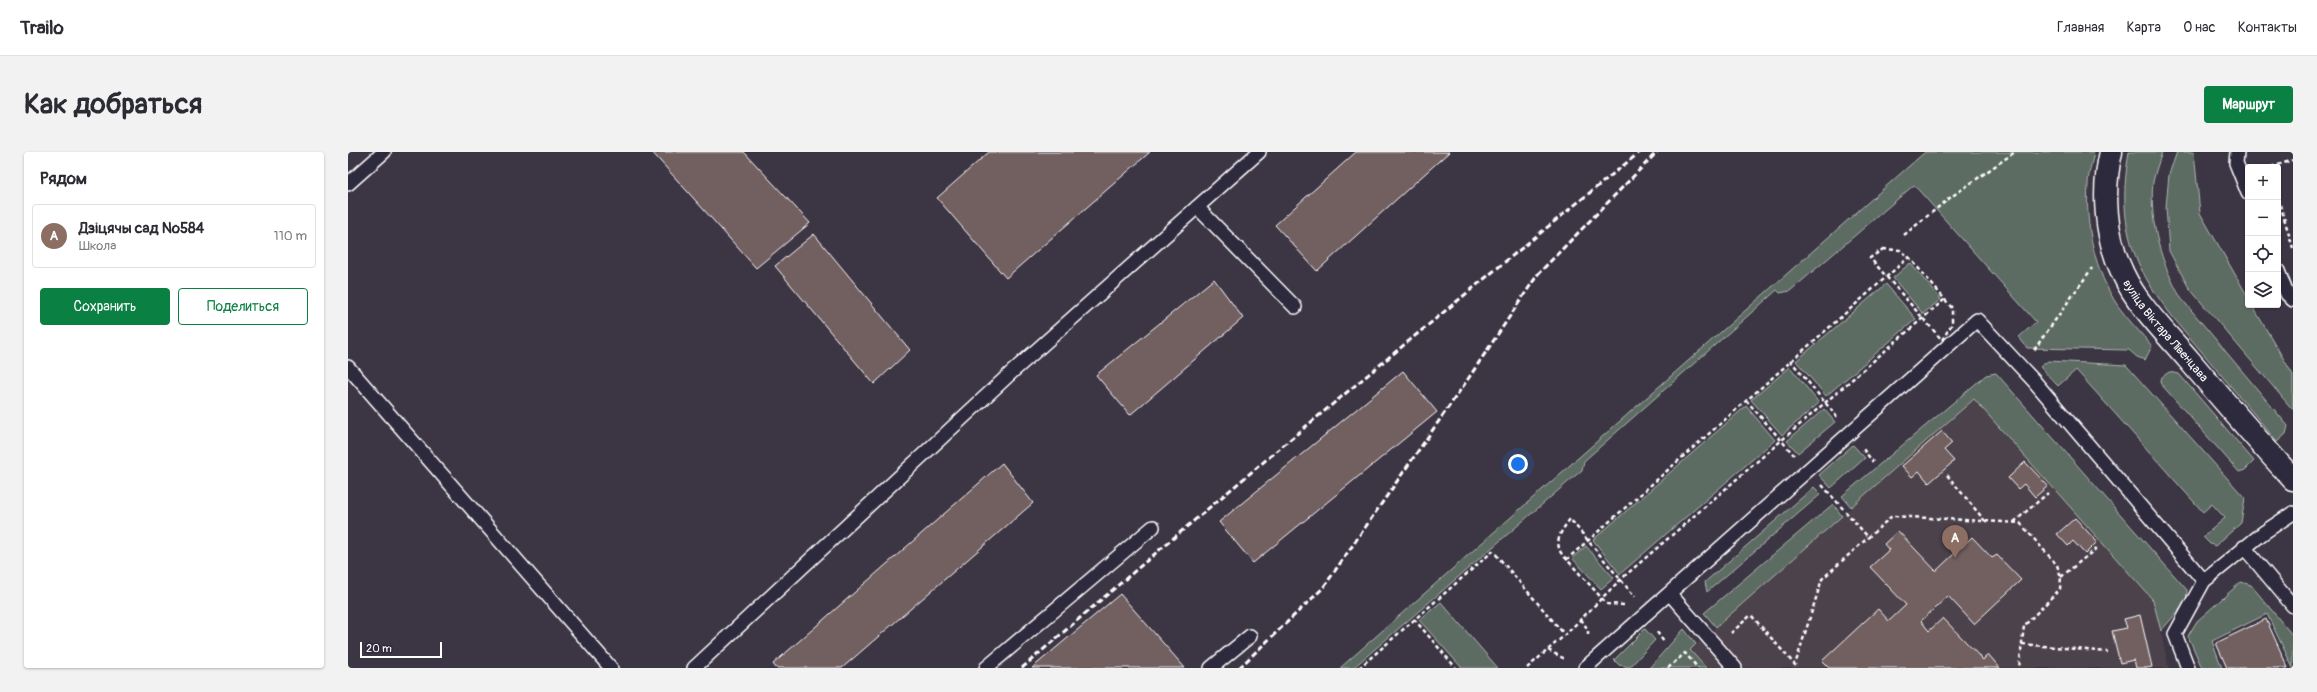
<!DOCTYPE html>
<html lang="ru">
<head>
<meta charset="utf-8">
<style>
	body { margin:0; font-family:Pangolin,sans-serif; background:#f2f2f3; color:#2b2b33 }
	.controls { position:absolute; right:12px; top:12px; display:grid; overflow:hidden; border-radius:4px; box-shadow:0 1px 3px #0004 }
	.controls button { width:36px; height:36px; display:grid; place-items:center; padding:0; border:0; border-bottom:1px solid #e1e1e2; background:#fff; color:#2b2b33; font:20px sans-serif }
	.scale { position:absolute; left:12px; bottom:10px; width:82px; box-sizing:border-box; padding-left:4px; border:2px solid #fff; border-top:0; font-size:11px; line-height:14px; white-space:nowrap; color:#fff; -webkit-text-stroke:3px #2f2a3d; paint-order:stroke }
	.you { position:absolute; left:1170px; top:312px; width:14px; height:14px; margin:-10px; border:3px solid #fff; border-radius:50%; background:#1a73e8; box-shadow:0 0 0 6px #1a73e833 }
	.badge { display:grid; place-items:center; width:26px; height:26px; border-radius:50%; background:#0b8043; color:#fff; font-size:13px; font-weight:700 }
	.pin { position:absolute; translate:-50% -33px; filter:drop-shadow(0 1px 2px #0008) }
	.pin::after { content:''; position:absolute; top:21px; width:14px; height:12px; background:inherit; clip-path:polygon(0 0,100% 0,50% 100%) }
	.list { margin:0; padding:0; list-style:none }
	h2 { display:flex; justify-content:space-between; align-items:center; height:52px; margin:0; padding:0 16px; font-size:17px }
	h2 small { font-size:13px; font-weight:400; color:#7c7c81 }
	.list li { display:grid; grid-template-columns:26px 1fr auto; gap:12px; align-items:center; box-sizing:border-box; height:64px; margin:0 8px 8px; padding:0 8px; border:1px solid #e1e1e2; border-radius:4px }
	.list b { display:block; font-size:15px; white-space:nowrap }
	.list p { margin:0; font-size:13px; white-space:nowrap; color:#7c7c81 }
	.list em { font-size:13px; font-style:normal; color:#7c7c81 }
	.actions { display:flex; gap:8px; padding:12px 16px }
	.actions a { flex:1; padding:9px 0; border:1px solid #0b8043; border-radius:4px; text-align:center; font-size:14px; color:#0b8043 }
	.actions .main { background:#0b8043; color:#fff }
	.icon { flex:none; width:22px; height:22px; fill:none; stroke:currentColor; stroke-width:2; stroke-linecap:round; stroke-linejoin:round }
	.map { position:relative; flex:none; width:1945px; height:516px; overflow:hidden; border-radius:4px }
	header { display:flex; align-items:center; gap:24px; box-sizing:border-box; height:56px; padding:0 20px; background:#fff; border-bottom:1px solid #e1e1e2 }
	header strong { font-size:19px }
	nav { display:flex; gap:22px; margin-inline-start:auto; font-size:14px }
	.intro { display:flex; align-items:center; justify-content:space-between; box-sizing:border-box; height:96px; padding:0 24px }
	h1 { margin:0; font-size:28px }
	.button { padding:10px 18px; border-radius:4px; background:#0b8043; color:#fff; font-size:14px; font-weight:700 }
	main { display:flex; gap:24px; padding:0 24px }
	aside { flex:1; background:#fff; border-radius:4px; box-shadow:0 1px 3px #0004 }
	.map>svg:first-child { display:block }
	.built { fill:#4c424c }
	.green { fill:#5d6c62; stroke:#aeb6b0 }
	.building { fill:#725f5f; stroke:#fff }
	.lines { fill:none; stroke-linecap:round; stroke-linejoin:round }
	.lane-casing { stroke:#fff; stroke-width:16 }
	.street-casing { stroke:#fff; stroke-width:25 }
	.path { stroke:#fff; stroke-width:2.5; stroke-dasharray:4 3; stroke-linecap:butt }
	.lane { stroke:#2f2a3d; stroke-width:13 }
	.street { stroke:#2f2a3d; stroke-width:22 }
	.rail { stroke:#fff; stroke-width:3; stroke-dasharray:6 3; stroke-linecap:butt }
	.labels { text-anchor:middle; stroke-width:3; stroke-linejoin:round; paint-order:stroke }
	.street-label { font-size:12px; fill:#fff; stroke:#2f2a3d }
</style>
</head>
<body>
<header>
<strong>Trailo</strong>
<nav><a>Главная</a><a>Карта</a><a>О нас</a><a>Контакты</a></nav>
</header>
<div class="intro"><h1>Как добраться</h1><a class="button">Маршрут</a></div>
<main>
<aside>
<h2>Рядом<small></small></h2>
<ul class="list">
<li><span class="badge" style="background:#8d6e63">A</span><div><b>Дзіцячы сад №584</b><p>Школа</p></div><em>110 m</em></li>
</ul>
<div class="actions"><a class="main">Сохранить</a><a>Поделиться</a></div>
</aside>
<div class="map">
<svg width="1945" height="516" viewBox="0 0 1945 516">
	<rect width="100%" height="100%" fill="#3c3544"/>
	<filter id="ink" filterUnits="userSpaceOnUse"><feTurbulence type="fractalNoise" baseFrequency=".025" numOctaves="2"/><feDisplacementMap in="SourceGraphic" scale="8" xChannelSelector="R" yChannelSelector="G"/><feConvolveMatrix kernelMatrix="1 2 1 2 8 2 1 2 1" color-interpolation-filters="sRGB"/></filter>
	<g filter="url(#ink)">
		<path class="built" d="M1626 247 1805 448 1821 516H1358L1342 498Z"/>
		<path class="green" d="M1577 0H1746C1744 11 1740 22 1740 33 1737 74 1747 120 1770 154 1780 168 1793 181 1804 194L1797 208 1789 205 1781 198 1679 196 1671 185 1688 170 1566 33 1442 139 1432 141 1429 138 1236 309 1234 318 1005 516H992Z
			M1781 0H1814C1811 10 1807 20 1805 30 1801 71 1813 111 1833 146L1940 274 1938 282 1929 290C1904 259 1878 229 1853 199 1796 132 1765 93 1781 0Z
			M1829 0H1846L1852 61 1900 145V153H1904L1945 223V258L1841 136 1821 99 1818 55 1821 22Z
			M1562 111 1593 147 1575 162 1545 126Z
			M1538 132 1568 167 1478 244 1448 209Z
			M1700 209 1778 213 1897 346 1893 371 1867 394 1862 392 1855 385 1877 366 1864 352 1855 360 1728 218 1710 234 1692 215Z
			M1442 215 1471 251 1434 283 1403 248Z
			M1821 220 1831 222 1906 309 1897 318 1891 320 1812 231 1814 225Z
			M1648 221 1839 438 1838 450 1813 479 1805 448 1626 247 1503 355 1494 344 1638 223Z
			M1398 254 1427 288 1272 422 1245 388Z
			M1476 257 1487 270 1450 301 1439 289Z
			M1505 293 1517 306 1483 336 1471 323Z
			M1466 335 1473 342 1359 440 1357 430Z
			M1485 352 1494 364 1368 475 1356 461Z
			M1238 394 1266 426 1253 437 1224 406Z
			M1893 430 1903 433 1945 484V516L1919 462 1864 489 1874 516H1854L1840 484 1849 469Z
			M1093 450 1150 516H1114L1071 468Z
			M1297 477 1307 488 1282 515 1271 513 1266 508Z
			M1336 477 1348 492 1342 498 1358 516H1301Z"/>
		<path class="building" d="M304 0H396L462 71 408 116Z
			M641 0H802L658 126 589 46Z
			M1008 0H1101L969 119 927 73Z
			M466 82 562 198 526 232 427 114Z
			M866 127 895 166 782 263 748 223Z
			M1055 219 1089 260 905 411 871 370Z
			M1594 279 1604 291 1596 298 1606 309 1581 331 1571 319 1564 325 1554 314Z
			M1677 310 1700 334 1687 345 1676 332 1670 337 1660 326Z
			M654 311 685 351 494 516H428L425 512Z
			M1727 366 1749 390 1737 402 1725 389 1720 394 1709 382Z
			M1550 379 1588 419 1624 385 1644 406 1649 403 1673 428 1626 472 1600 444 1573 469 1581 479 1595 466 1635 508 1640 502 1652 516H1481L1474 509 1530 457 1541 469 1558 453 1522 415 1541 398 1536 392Z
			M772 442 837 516H684Z
			M1792 463 1804 515 1799 516H1788L1786 508 1772 511 1764 479 1779 476 1776 467Z
			M1918 467 1940 516H1879L1868 491Z"/>
		<g class="lines">
			<g class="lane-casing">
				<path id="lane" d="M1889 0 1888 11 1900 41
					M0 32 36 0
					M849 55 947 155
					M1930 119 1939 142 1945 148
					M0 215 263 516
					M1896 395 1945 454
					M1322 442 1387 516
					M346 516 664 220 911 0
					M638 516 805 375
					M863 516 902 484
					M1237 516 1629 168 1686 229 1856 429
					M1840 516 1827 482 1856 429 1915 381 1945 361"/>
			</g>
			<g class="street-casing">
				<g id="street">
					<path id="s1" d="M1763 0C1754 39 1757 85 1775 122 1790 154 1818 181 1841 208 1875 248 1909 288 1945 327"/>
				</g>
			</g>
			<path class="path" d="M1923 15 1945 8
				M1930 46 1945 96
				M1556 83 1603 45 1667 0
				M1535 97 1552 98 1561 105 1604 156V172L1594 188 1522 106Z
				M1686 198 1744 116
				M1442 208 1489 265
				M1398 248 1446 303
				M1515 297 1525 310
				M1599 323 1637 369
				M1474 333 1520 385
				M1666 370 1700 341
				M1218 408 1561 105
				M1713 425 1750 395
				M1276 453 1259 452 1213 401C1206 388 1214 378 1222 367L1287 445
				M1066 467 1108 516
				M1233 467 1240 478V485
				M1309 480 1316 490
				M1383 481 1403 463 1447 513 1474 427 1544 364 1672 371 1709 413 1713 425 1712 437 1676 474 1671 516
				M1674 492 1760 500
				M1200 498 1215 506H1219
				M1011 516 1145 399 1217 483 1272 428 1597 147
				M1179 516 1217 483
				M1320 516 1337 501 1350 516"/>
			<use href="#lane" class="lane"/>
			<use href="#street" class="street"/>
			<path class="rail" d="M674 516C877 340 1083 169 1292 0
				M891 516 975 436 1120 227 1190 122 1309 0"/>
		</g>
	</g>
	<g class="labels">
		<g class="street-label">
			<text dy="4" stroke="none"><textPath href="#s1" startOffset="196">вуліца Віктара Лівенцава</textPath></text>
		</g>
	</g>
</svg>
<div class="controls">
<button>+</button>
<button>−</button>
<button><svg class="icon" aria-label="locate" viewBox="0 0 24 24"><circle cx="12" cy="12" r="6"/><path d="M12 2v4M12 18v4M2 12h4M18 12h4"/></svg></button>
<button><svg class="icon" aria-label="layers" viewBox="0 0 24 24"><path d="M12 4l9 5-9 5-9-5zM3 14l9 5 9-5"/></svg></button>
</div>
<div class="scale">20 m</div>
<div class="you"></div>
<div class="pin badge" style="left:1607px;top:406px;background:#8d6e63">A</div>
</div>
</main>
</body>
</html>
